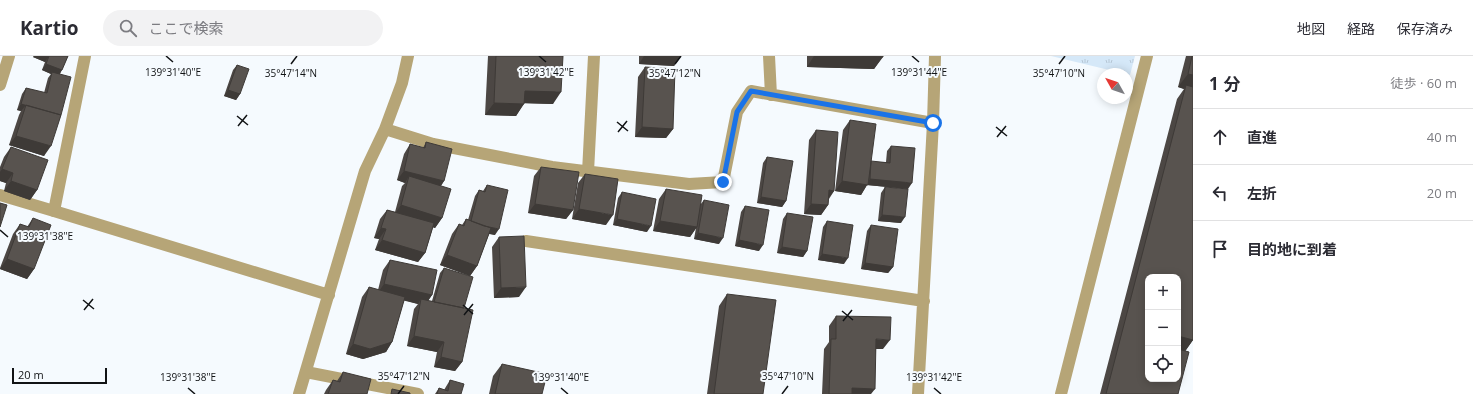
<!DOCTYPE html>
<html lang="ja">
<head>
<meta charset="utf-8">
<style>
	body { margin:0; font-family:"Open Sans","Noto Sans JP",sans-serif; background:#f2f2f3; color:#2b2b33 }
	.controls { position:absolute; right:12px; bottom:12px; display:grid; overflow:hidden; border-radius:8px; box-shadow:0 2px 10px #0003 }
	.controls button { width:36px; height:36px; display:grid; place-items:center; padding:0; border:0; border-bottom:1px solid #e1e1e2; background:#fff; color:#2b2b33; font:20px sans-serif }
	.compass { position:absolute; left:1097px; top:12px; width:36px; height:36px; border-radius:50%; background:#fff; box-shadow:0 2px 10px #0003; rotate:310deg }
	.scale { position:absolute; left:12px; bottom:10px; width:95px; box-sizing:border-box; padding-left:4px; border:2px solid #111315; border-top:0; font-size:11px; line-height:14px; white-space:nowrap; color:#111315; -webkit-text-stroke:3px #f5fafe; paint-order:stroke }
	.stop { position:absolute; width:12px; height:12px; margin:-9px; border:3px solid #1a73e8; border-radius:50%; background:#fff }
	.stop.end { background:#1a73e8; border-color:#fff; box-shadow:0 1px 4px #0008 }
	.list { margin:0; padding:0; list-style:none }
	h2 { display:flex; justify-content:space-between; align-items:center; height:52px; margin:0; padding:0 16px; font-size:17px }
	h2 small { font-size:13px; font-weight:400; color:#7c7c81 }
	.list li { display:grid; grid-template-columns:26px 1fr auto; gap:12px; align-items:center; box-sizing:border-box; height:56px; padding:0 16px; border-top:1px solid #e1e1e2 }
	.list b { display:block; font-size:15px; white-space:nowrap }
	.list em { font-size:13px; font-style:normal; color:#7c7c81 }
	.icon { flex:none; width:22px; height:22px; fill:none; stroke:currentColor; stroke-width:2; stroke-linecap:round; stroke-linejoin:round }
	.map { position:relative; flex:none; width:1193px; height:338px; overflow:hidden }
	header { display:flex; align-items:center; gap:24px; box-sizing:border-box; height:56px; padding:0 20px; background:#fff; border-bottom:1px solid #e1e1e2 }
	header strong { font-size:19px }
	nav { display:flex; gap:22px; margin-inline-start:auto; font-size:14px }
	.search { width:280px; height:36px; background:#f2f2f3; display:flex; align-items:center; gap:10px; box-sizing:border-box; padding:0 14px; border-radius:22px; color:#7c7c81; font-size:15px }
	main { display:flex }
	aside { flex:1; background:#fff }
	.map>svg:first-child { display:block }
	.grass { fill:url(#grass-tufts) }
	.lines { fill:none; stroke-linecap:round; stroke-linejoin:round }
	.lane { stroke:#b6a577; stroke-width:12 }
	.street { stroke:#b6a577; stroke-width:12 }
	.wall { fill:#4c4744 }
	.shaded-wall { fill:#3e3a37 }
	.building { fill:#58534f; stroke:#3e3a37 }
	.route { stroke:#1a73e8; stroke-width:5 }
	.ticks { fill:none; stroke:#111315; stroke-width:1.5 }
	.ticks-label { font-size:10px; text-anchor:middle; fill:#111315; stroke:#f5fafe; stroke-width:4; stroke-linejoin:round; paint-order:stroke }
</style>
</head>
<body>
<header>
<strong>Kartio</strong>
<div class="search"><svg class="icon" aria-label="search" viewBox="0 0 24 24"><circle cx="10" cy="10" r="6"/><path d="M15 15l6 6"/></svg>ここで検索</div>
<nav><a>地図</a><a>経路</a><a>保存済み</a></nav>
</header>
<main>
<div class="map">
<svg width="1193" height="338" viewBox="0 0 1193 338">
	<defs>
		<pattern id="grass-tufts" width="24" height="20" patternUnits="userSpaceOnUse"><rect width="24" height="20" fill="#d5e8f8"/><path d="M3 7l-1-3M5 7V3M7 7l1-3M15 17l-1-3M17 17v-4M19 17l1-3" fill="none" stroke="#b6c6d4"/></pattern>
	</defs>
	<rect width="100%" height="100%" fill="#f5fafe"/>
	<path class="grass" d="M1051 0H1135L1130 19Z"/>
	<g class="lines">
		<path class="lane" d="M0 29 9 0
			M0 139 54 155
			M1061 338 1147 0"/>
		<path class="street" d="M85 0 54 155 329 239
			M769 0 771 39
			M385 73 433 88 552 111 689 128 723 126 737 56 751 35 933 67
			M588 116 594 0
			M526 185 924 245
			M306 316 418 338
			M299 338 365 115 385 73 402 27 408 0
			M918 338 933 67 935 0"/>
	</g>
	<path class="wall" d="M34 0H68L60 18 61 59 44 100 9 89 19 59 21 55 17 54 22 38 26 32 44 37 48 22 51 18 42 14 45 6 33 1Z
		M488 0H563L553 48 524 47 516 60 485 59Z
		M639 0H681L674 10 639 8Z
		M807 0H883L874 13 807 11Z
		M1186 0H1193V284L1185 295 1178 338H1100L1177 43 1184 33 1178 31Z
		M237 9 240 38 236 44 224 40 233 14Z
		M645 11 673 73 666 82 635 81 638 21Z
		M850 64 871 106H886L887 95 891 90 908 133 867 129 861 139 835 135 843 74Z
		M816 74 834 135 829 143 828 149 821 159 804 158 809 84Z
		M426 86 444 125 441 130 442 162 435 172 433 171 425 197 418 206 375 194 379 183 374 182 380 163 387 154 395 156 402 130 405 127 397 124 404 98 410 88 423 92Z
		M11 91 37 134 30 144 4 135 6 127 0 125V111L4 101Z
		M767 101 786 145 782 151 757 147 763 107Z
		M541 111 573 154 566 163 528 157 534 120Z
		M585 118 606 169 572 163 578 127Z
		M487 129 495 179 489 178 477 210 470 220 440 209 452 178 459 168 462 169 466 163 468 164 475 140 479 134 483 135Z
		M885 131 901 167 878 165 881 137Z
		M666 133 700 149 704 144 719 188 694 183 696 172 690 181 653 175 659 143Z
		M622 136 647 176 613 169 618 142Z
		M745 150 759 195 735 190 741 156Z
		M787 157 807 195 803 201 777 197 783 163Z
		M33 162 34 213 27 223 0 213V212L13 178 20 168 27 171Z
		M827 165 844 208 818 204 823 171Z
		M871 169 893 211 888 217 861 213 867 175Z
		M499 181 519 241 494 242 492 191Z
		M390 204 432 239 428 245H432L440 217 444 212 464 252 462 306 455 315 434 311 437 296 407 290 414 253 418 248 404 244 392 286 386 296 363 303 346 298 362 241 369 231 378 234 383 214Z
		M727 238 763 338H707L719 250Z
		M836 260 883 293H876L871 338H822L824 293 829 286V270Z
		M502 308 542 338H489L493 320Z
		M343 316 367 338H324L326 334 333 324 337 325Z
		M450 324 461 338H435L439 332 444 334Z"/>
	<path class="shaded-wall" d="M34 0H49L45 6 33 1Z
		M644 0H681L674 10 639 8Z
		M814 0H862L883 1 874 13 807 11Z
		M46 8 62 14 58 20 52 16 51 18 42 14Z
		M1188 18 1193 19V35L1186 29 1184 33 1178 31Z
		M228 34 240 38 236 44 224 40Z
		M525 35 561 36 553 48 516 47Z
		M494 47 524 48 516 60 485 59Z
		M21 48 26 49 21 55 17 54Z
		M642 71 673 73 666 82 635 81Z
		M16 80 51 90 44 100 9 89Z
		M2 113 13 117 6 127 0 125V116Z
		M404 115 444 125 437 135 409 120 405 127 397 124Z
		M870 123 912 127 908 133 867 129 861 139 835 135 842 125 866 128Z
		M11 125 37 134 30 144 4 135Z
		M829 134 834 135 827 144Z
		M761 141 786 145 782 151 757 147Z
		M535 148 573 154 566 163 528 157Z
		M811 148 828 149 821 159 804 158Z
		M401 149 442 162 435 172 394 159Z
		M579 153 613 159 606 169 572 163Z
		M882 159 905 161 901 167 878 165Z
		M617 163 651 170 647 176 613 169Z
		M660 165 697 171 690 181 653 175Z
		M471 166 499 173 495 179 466 172Z
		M381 172 386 173 379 183 374 182Z
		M698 177 723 182 719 188 694 183Z
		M382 184 425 197 418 206 375 194Z
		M739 184 763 189 759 195 735 190Z
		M782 191 807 195 803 201 777 197Z
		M822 198 848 202 844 208 818 204Z
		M447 199 477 210 470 220 440 209Z
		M7 203 34 213 27 223 0 213Z
		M865 207 893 211 888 217 861 213Z
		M384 228 432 239 425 249 421 243 418 248 377 238Z
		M526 231 519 241 494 242 501 232Z
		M414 280 444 286 437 296 407 290Z
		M1178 280 1193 284 1184 297 1178 296Z
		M876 283 890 284 883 293H869Z
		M392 286 386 296 363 303 346 298 353 288Z
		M441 301 462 306 455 315 434 311Z
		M852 332 875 333 871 338H848Z"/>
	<path class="building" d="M49 0H68L62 14 46 8Z
		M496 0H563L561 36 525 35 524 48 494 47Z
		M862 0H883V1Z
		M1192 0H1193V19L1188 18Z
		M237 9 249 13 240 38 228 34Z
		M645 11 675 13 673 73 642 71Z
		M52 16 71 21 61 59 21 48 26 32 47 37Z
		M1186 29 1193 31V284L1178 280V221H1148V323H1178V293L1189 296 1178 338H1106Z
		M26 49 61 59 51 90 16 80Z
		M850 64 876 68 868 129 842 125Z
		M816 74 838 76 834 135 829 134 828 149 811 148Z
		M426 86 452 93 444 125 404 115 410 88 425 92Z
		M891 90 915 92 912 127 870 123 871 105 890 107Z
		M11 91 48 104 37 134 11 125 13 117 2 113Z
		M767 101 793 105 786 145 761 141Z
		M541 111 579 116 573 154 535 148Z
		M585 118 618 123 613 159 579 153Z
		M409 120 451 133 442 162 401 149Z
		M487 129 508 134 499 173 484 170 471 165 479 134 485 136Z
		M885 131 908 133 905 161 882 159Z
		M666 133 702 139 697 171 660 165Z
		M622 136 656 143 651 170 617 163Z
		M704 144 729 149 723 182 698 177Z
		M0 147 7 149 0 171Z
		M745 150 769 154 763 189 739 184Z
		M387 154 434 167 425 197 382 184 386 173 381 172Z
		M787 157 813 161 807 195 782 191Z
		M33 162 51 169 34 213 7 203 20 168 29 171Z
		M466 163 491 172 477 210 447 199 459 168 464 170Z
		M827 165 853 169 848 202 822 198Z
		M871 169 898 173 893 211 865 207Z
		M524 180 526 231 501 232 499 181Z
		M390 204 437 214 432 239 384 228Z
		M444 212 473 221 464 252 434 246Z
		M369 231 405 241 392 286 370 293 353 288Z
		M727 238 776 244 763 338H714Z
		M421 243 473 254 462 306 441 301 444 286 414 280Z
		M836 260 891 261 890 284 876 283 875 333 852 332V338H829L831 283H836Z
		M502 308 547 318 542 338H495Z
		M343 316 371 323 367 338H328L333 324 340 326Z
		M450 324 464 328 461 338H437L439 332 448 335Z
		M392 333 410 337V338H391Z"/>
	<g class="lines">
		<path class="route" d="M723 126 737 56 751 35 933 67"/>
	</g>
	<path class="ticks" d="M166 0 173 6M539 0 546 6M912 0 919 6M291 8 297 0M675 8 681 0M1059 8 1065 0M237 60 248 69M617 66 628 75M238 70 247 59M996 71 1007 80M618 76 627 65M997 81 1006 70M0 174 8 181M83 244 94 253M463 249 473 258M84 254 93 243M842 255 853 264M464 259 473 248M843 265 852 254M188 332 195 338M561 332 568 338M934 332 941 338M398 338 404 330M782 338 788 330"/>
	<g class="ticks-label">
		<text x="173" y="20">139°31'40"E</text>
		<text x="546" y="20">139°31'42"E</text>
		<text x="919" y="20">139°31'44"E</text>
		<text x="291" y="21">35°47'14"N</text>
		<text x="675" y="21">35°47'12"N</text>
		<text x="1059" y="21">35°47'10"N</text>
		<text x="45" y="184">139°31'38"E</text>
		<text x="404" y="324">35°47'12"N</text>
		<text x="788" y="324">35°47'10"N</text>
		<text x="188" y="325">139°31'38"E</text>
		<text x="561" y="325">139°31'40"E</text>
		<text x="934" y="325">139°31'42"E</text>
	</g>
</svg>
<div class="controls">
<button>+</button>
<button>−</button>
<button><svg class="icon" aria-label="locate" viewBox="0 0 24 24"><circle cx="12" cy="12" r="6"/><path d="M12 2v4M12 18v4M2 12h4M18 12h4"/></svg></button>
</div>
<svg class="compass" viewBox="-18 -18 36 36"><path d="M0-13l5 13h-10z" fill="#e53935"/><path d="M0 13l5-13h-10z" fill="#7c7c81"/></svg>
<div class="scale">20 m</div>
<div class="stop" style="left:933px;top:67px"></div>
<div class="stop end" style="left:723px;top:126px"></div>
</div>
<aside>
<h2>1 分<small>徒歩 · 60 m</small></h2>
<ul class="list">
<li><svg class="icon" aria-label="ahead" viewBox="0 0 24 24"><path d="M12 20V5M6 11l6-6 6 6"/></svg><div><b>直進</b></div><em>40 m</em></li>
<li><svg class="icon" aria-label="left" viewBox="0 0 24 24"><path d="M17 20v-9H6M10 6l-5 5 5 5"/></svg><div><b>左折</b></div><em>20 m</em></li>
<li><svg class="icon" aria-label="arrive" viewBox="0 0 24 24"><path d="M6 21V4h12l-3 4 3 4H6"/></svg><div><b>目的地に到着</b></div></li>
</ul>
</aside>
</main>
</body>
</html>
